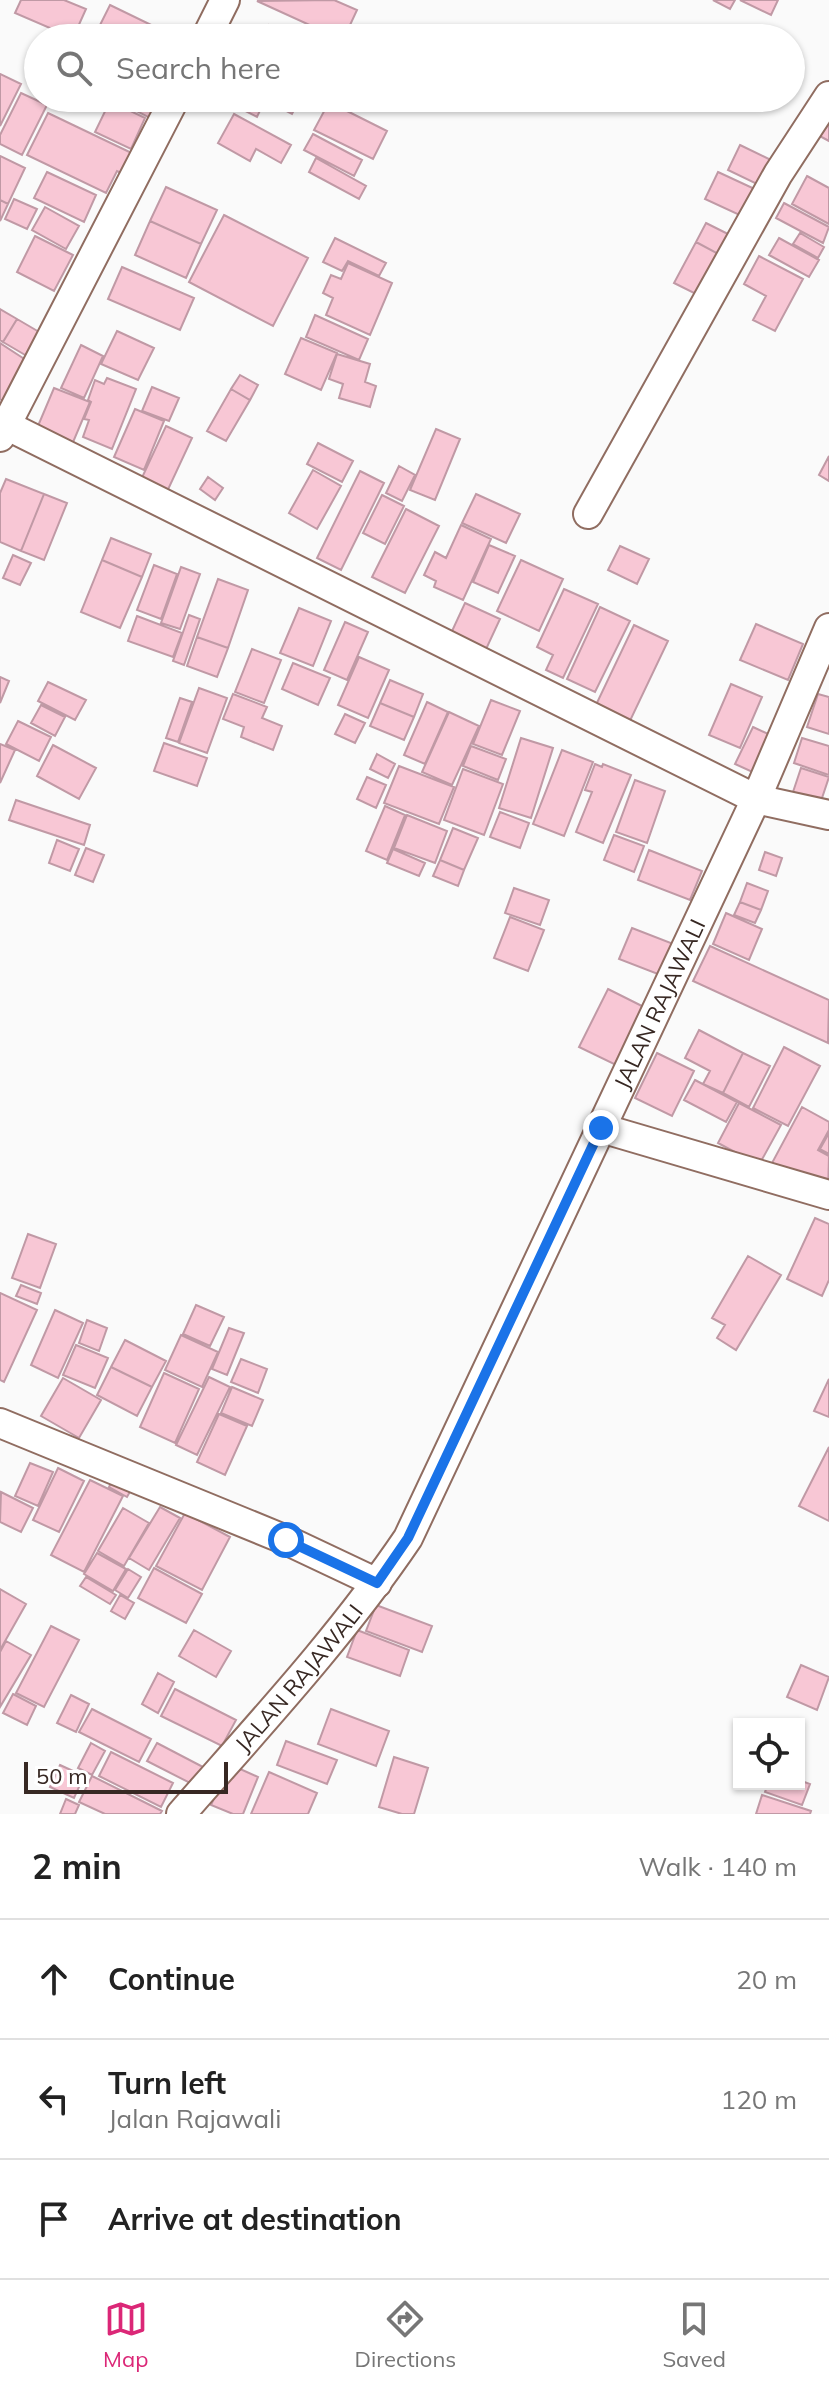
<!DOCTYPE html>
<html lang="en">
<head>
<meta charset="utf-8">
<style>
	body { margin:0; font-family:Mulish,sans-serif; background:#f2f2f2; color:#222 }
	.controls { position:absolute; right:24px; bottom:24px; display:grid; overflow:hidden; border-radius:0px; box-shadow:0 2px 6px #0004 }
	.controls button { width:72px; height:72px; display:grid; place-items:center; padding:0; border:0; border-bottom:2px solid #e0e0e0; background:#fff; color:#222; font:40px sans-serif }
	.scale { position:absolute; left:24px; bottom:20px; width:204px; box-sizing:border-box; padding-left:8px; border:4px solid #372823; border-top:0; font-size:22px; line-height:28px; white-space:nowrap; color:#372823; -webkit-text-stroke:6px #fff; paint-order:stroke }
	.stop { position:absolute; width:24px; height:24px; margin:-18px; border:6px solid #1a73e8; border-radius:50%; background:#fff }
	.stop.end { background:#1a73e8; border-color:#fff; box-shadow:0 2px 8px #0008 }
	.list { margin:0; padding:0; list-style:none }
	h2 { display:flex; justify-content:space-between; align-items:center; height:104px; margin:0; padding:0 32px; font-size:34px }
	h2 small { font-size:26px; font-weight:400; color:#767676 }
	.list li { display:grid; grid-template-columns:52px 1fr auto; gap:24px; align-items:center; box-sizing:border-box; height:120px; padding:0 32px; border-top:2px solid #e0e0e0 }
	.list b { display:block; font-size:30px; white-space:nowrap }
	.list p { margin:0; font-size:26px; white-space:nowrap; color:#767676 }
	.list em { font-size:26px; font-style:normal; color:#767676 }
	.icon { flex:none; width:44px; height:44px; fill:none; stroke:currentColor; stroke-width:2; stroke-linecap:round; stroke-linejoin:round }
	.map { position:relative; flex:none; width:829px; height:1814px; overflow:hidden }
	.search { position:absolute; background:#fff; box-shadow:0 2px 6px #0004; left:24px; right:24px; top:24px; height:88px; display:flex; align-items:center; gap:20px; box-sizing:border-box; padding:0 28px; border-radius:44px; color:#767676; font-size:30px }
	.sheet { height:464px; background:#fff }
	nav { display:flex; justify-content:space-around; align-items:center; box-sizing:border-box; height:112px; border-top:2px solid #e0e0e0; background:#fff; font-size:22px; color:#767676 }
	nav a { display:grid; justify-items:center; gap:4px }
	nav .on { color:#db2777 }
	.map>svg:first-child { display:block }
	.building { fill:#f8c7d5; stroke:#c099a5; stroke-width:2 }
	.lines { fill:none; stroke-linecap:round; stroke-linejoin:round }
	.minor-casing { stroke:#906d61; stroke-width:32 }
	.minor { stroke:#fff; stroke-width:28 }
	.route { stroke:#1a73e8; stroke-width:10 }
	.labels { text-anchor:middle; stroke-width:6; stroke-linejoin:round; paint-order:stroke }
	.street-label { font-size:22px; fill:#372823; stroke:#fff }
</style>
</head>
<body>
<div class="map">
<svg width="829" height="1814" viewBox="0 0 829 1814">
	<rect width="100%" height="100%" fill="#fafafa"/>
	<path class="building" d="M21 0H64L86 9 73 38 15 13Z
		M334 0 357 10 344 38H338L257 1Z
		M713 0H735L730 9Z
		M740 0H778L771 15Z
		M110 5 172 35 171 38H102L95 35Z
		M269 25 294 38H262Z
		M630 26 652 37V38H623Z
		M0 74 21 84 0 126Z
		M21 93 47 105 22 155 0 144V135Z
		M116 98H157L160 100 150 118 115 100Z
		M220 98H300L292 114 265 100 257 117Z
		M110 101 145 118 131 149 95 132Z
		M329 102 387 131 373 159 314 130Z
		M829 109V141L816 134Z
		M48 113 140 157 130 177 117 171 106 193 27 155Z
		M234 114 291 145 281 163 256 149 250 161 218 143Z
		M313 134 362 160 354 176 304 150Z
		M740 145 771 160 759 185 728 170Z
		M0 156 25 168 8 204 0 200Z
		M316 158 366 186 359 199 309 172Z
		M47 172 96 195 84 222 34 198Z
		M718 172 759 191 746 218 705 199Z
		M807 176 829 188V224L792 204Z
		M166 187 217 210 201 244 150 221Z
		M14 199 37 209 27 229 5 219Z
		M0 200 8 204 0 221Z
		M784 203 829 227 823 243 776 218Z
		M45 207 79 226 66 249 32 230Z
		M224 215 308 258 273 326 189 282Z
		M150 221 201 244 186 278 135 255Z
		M706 223 734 237 724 257 696 242Z
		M800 233 824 247 818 258 793 244Z
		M35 236 73 255 54 291 17 272Z
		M335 238 386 263 379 276 348 261 342 271 323 262Z
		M779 238 819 260 809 277 769 255Z
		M696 242 724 257 702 297 674 283Z
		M759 256 803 279 775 331 753 320 766 296 744 284Z
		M348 263 392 283 370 335 326 315 333 298 323 293 331 275 341 279Z
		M122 267 194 298 180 330 108 299Z
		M0 309 17 319 3 342 0 340Z
		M315 315 368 339 359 360 306 337Z
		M17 319 46 336 32 359 3 342Z
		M117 331 154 348 138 380 101 364Z
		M301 338 337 353 321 390 285 374Z
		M0 343 32 364 8 404 0 399Z
		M81 345 103 356 84 398 61 388Z
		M337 354 370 364 365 382 376 386 370 407 339 398 343 384 329 379Z
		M240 375 258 385 250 400 231 389Z
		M107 378 136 389 112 449 83 437 89 420 84 419 91 402 88 400 95 380 104 384Z
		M152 387 179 398 169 421 142 411Z
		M54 388 90 402 71 447 35 433Z
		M231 389 250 400 226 441 207 431Z
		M135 409 164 421 144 470 114 457Z
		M166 426 192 438 165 496 139 484Z
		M436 429 460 439 435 500 410 490Z
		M318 443 353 461 342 482 307 464Z
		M829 456V481L819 475Z
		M399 466 415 475 402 501 386 493Z
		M313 470 341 486 317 529 289 513Z
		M360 471 384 483 341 570 317 558Z
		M208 477 223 488 215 500 200 489Z
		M6 479 44 494 21 551 0 542V493Z
		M44 494 67 503 44 560 21 551Z
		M476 494 520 514 506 543 462 523Z
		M382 495 404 506 385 544 363 533Z
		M406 509 439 526 405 593 372 577Z
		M461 525 491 539 463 600 434 587 436 581 424 575 435 552 446 558Z
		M111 538 151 554 142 577 102 560Z
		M489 545 515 556 498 593 473 582Z
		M620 546 649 559 637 584 608 570Z
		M13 555 31 563 20 585 3 578Z
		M102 560 142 577 120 628 81 612Z
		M521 560 563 579 539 631 497 611Z
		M154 565 177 574 161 619 137 610Z
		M181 567 200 574 180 629 161 623Z
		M218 579 248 590 228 648 197 637Z
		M564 589 598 604 563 678 546 670 553 655 537 647Z
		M465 603 500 619 481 660 446 644Z
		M600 607 630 621 595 692 567 679Z
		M299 608 331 621 313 666 280 653Z
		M189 615 200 619 184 665 173 661Z
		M137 616 182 633 173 657 128 641Z
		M345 622 368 632 347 680 324 670Z
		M756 624 803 644 788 680 740 660Z
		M634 625 668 641 628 725 594 709Z
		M197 637 228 648 217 677 187 666Z
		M252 649 281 660 264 703 235 692Z
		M359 657 389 670 368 718 338 705Z
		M293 663 330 678 318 705 282 689Z
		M0 677 9 681 0 703Z
		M390 680 423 694 414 717 380 703Z
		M48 682 86 700 75 720 38 701Z
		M731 684 762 697 740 748 709 735Z
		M199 688 227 698 207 753 179 743Z
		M233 694 267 707 262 718 282 726 273 750 241 737 244 727 223 719Z
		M818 694 829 697V734L807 727Z
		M180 698 192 702 178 742 166 738Z
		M491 700 520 711 502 755 473 744Z
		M427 702 448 712 425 764 404 755Z
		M380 703 414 717 404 740 370 726Z
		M41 705 65 717 55 736 31 723Z
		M449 712 479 726 452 785 422 772Z
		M345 714 365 723 355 743 335 734Z
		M18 721 51 737 39 761 6 744Z
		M753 727 777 738 759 775 735 764Z
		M521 738 553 748 531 818 499 808Z
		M802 738 829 746V775L794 763Z
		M164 743 207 758 197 786 154 771Z
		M0 744 15 750 0 783Z
		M53 745 96 768 79 799 37 776Z
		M471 746 506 759 498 780 463 766Z
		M562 750 593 762 564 836 533 824Z
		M377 754 395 764 388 778 370 769Z
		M595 764 602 767 603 764 631 775 603 843 576 832 592 792 585 790Z
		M399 766 454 787 439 824 384 803Z
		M801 768 829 777 818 810 790 801Z
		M463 769 503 784 484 835 444 820Z
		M367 777 386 785 376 808 357 799Z
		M635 780 665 791 647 843 616 832Z
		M16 800 90 825 84 845 9 820Z
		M385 806 405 815 387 860 366 851Z
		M500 812 529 823 520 848 490 837Z
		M407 815 447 831 435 863 394 848Z
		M453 828 478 838 464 870 440 860Z
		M614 835 644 846 634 872 604 860Z
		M57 840 79 849 70 871 49 863Z
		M86 848 104 855 93 882 75 875Z
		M393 849 425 863 419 876 387 863Z
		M649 850 702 871 690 900 638 880Z
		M765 852 782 858 776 876 759 870Z
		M440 860 464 870 458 886 433 876Z
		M747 883 768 891 761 910 740 902Z
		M514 888 549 900 540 925 505 913Z
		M740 902 761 910 755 923 734 915Z
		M726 913 762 929 749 960 713 944Z
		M510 917 544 930 528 971 494 958Z
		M632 928 676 945 663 976 619 959Z
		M710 946 829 1000 828 1043 693 981Z
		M608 989 644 1007 616 1065 579 1047Z
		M699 1030 743 1053 723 1093 703 1084 710 1071 685 1058Z
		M784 1047 820 1066 788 1126 753 1108Z
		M657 1053 694 1071 672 1116 635 1098Z
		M743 1053 770 1066 749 1107 723 1093Z
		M695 1080 737 1102 726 1122 684 1100Z
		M739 1103 781 1125 759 1165 718 1143Z
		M802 1107 829 1122V1130L818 1150 829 1156 828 1193 772 1163Z
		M829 1133V1154L820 1149Z
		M815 1218 829 1224V1280L822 1296 787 1279Z
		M28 1234 56 1244 40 1288 12 1278Z
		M748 1256 781 1275 736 1350 717 1338 725 1325 712 1318Z
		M21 1285 41 1293 37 1304 16 1296Z
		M0 1293 37 1310 4 1382 0 1380Z
		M196 1305 224 1317 210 1346 183 1334Z
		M55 1310 83 1323 58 1378 31 1365Z
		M87 1320 107 1328 99 1351 79 1343Z
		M229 1328 244 1333 227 1375 212 1369Z
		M181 1335 218 1352 202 1387 165 1370Z
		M125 1340 166 1361 152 1387 111 1367Z
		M76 1345 108 1358 95 1388 63 1375Z
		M241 1359 267 1369 258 1393 231 1382Z
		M111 1367 152 1387 137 1416 97 1395Z
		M164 1373 199 1389 175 1443 140 1427Z
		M209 1377 230 1387 197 1455 176 1445Z
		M63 1378 101 1400 79 1438 41 1416Z
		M829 1379V1417L814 1411Z
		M232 1387 263 1400 252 1426 221 1413Z
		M219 1414 247 1426 225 1475 197 1462Z
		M829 1447V1521L799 1506Z
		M30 1463 53 1472 38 1506 15 1496Z
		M58 1468 84 1481 59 1532 33 1520Z
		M116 1473 135 1483 127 1497 109 1487Z
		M90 1480 123 1496 84 1572 51 1555Z
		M1 1492 33 1508 21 1532 0 1522Z
		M160 1507 180 1518 149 1570 129 1558Z
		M123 1508 149 1523 124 1566 98 1551Z
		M185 1513 230 1537 202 1590 156 1566Z
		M97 1553 126 1569 113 1591 84 1574Z
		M154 1568 202 1594 186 1623 138 1598Z
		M128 1569 141 1577 128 1598 115 1590Z
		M86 1577 116 1595 110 1604 80 1586Z
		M0 1589 26 1604 0 1650Z
		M120 1595 134 1603 125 1619 111 1611Z
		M376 1605 432 1626 422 1652 366 1631Z
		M51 1626 79 1640 44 1707 16 1693Z
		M194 1630 231 1651 216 1677 179 1656Z
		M357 1630 409 1650 400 1676 347 1657Z
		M6 1641 31 1655 0 1707V1652Z
		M801 1665 829 1677 817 1710 787 1697Z
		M158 1673 174 1682 158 1713 142 1704Z
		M175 1689 236 1720 222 1746 161 1716Z
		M13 1694 36 1706 27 1725 3 1713Z
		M71 1695 89 1704 76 1732 57 1723Z
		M92 1709 151 1739 139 1762 79 1732Z
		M331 1709 389 1731 376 1766 318 1744Z
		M286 1741 337 1760 327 1784 277 1765Z
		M91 1743 105 1751 92 1775 78 1768Z
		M157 1743 203 1767 194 1785 147 1761Z
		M111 1752 173 1783 161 1807 99 1776Z
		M394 1757 428 1768 414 1814H402L379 1807Z
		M229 1764 258 1777 243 1814H233L211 1805Z
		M60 1765 84 1776 74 1798 50 1787Z
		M269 1772 317 1793 308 1814H251Z
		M92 1776 162 1811 160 1814H105L79 1802Z
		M799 1780 810 1784 802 1805 765 1792 768 1784H799Z
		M762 1795 811 1811 810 1814H756Z
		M66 1799 79 1805 75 1814H60Z"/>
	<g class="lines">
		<g class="minor-casing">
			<g id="minor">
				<path d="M206 38 225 0"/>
				<path d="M0 422 756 799 829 815"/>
				<path d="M0 437 175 98"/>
				<path d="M588 514 778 174 829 96"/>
				<path d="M601 1128 829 1195"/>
				<path d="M0 1423 286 1540 377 1583"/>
				<path id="s1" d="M181 1814C259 1725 341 1637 408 1538L756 799 829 628"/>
			</g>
		</g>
		<use href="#minor" class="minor"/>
	</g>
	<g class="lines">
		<path class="route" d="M286 1540 377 1583 408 1538 601 1128"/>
	</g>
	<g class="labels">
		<g class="street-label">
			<text dy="8" stroke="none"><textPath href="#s1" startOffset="948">JALAN RAJAWALI</textPath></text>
			<text dy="8" stroke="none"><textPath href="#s1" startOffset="180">JALAN RAJAWALI</textPath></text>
		</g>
	</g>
</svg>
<div class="controls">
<button><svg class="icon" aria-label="locate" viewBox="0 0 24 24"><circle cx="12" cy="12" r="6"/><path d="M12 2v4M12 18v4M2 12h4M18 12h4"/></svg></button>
</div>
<div class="scale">50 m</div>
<div class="stop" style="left:286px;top:1540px"></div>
<div class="stop end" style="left:601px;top:1128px"></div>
<div class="search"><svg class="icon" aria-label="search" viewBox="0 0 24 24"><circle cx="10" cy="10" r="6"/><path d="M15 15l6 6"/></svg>Search here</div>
</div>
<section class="sheet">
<h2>2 min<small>Walk · 140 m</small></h2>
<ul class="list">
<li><svg class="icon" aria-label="ahead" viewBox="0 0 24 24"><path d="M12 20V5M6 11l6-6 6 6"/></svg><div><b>Continue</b></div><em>20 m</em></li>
<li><svg class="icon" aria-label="left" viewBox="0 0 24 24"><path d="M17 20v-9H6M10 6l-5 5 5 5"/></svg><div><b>Turn left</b><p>Jalan Rajawali</p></div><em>120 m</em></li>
<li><svg class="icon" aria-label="arrive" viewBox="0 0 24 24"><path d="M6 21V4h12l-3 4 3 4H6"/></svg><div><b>Arrive at destination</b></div></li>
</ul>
</section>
<nav>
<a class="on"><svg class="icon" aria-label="map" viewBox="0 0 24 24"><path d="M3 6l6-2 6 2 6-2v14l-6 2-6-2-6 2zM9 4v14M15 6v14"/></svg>Map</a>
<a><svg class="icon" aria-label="directions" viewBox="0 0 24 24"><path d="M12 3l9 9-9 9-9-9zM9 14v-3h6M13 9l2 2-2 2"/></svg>Directions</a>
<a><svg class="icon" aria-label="saved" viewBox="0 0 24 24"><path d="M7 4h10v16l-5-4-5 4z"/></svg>Saved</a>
</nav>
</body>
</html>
